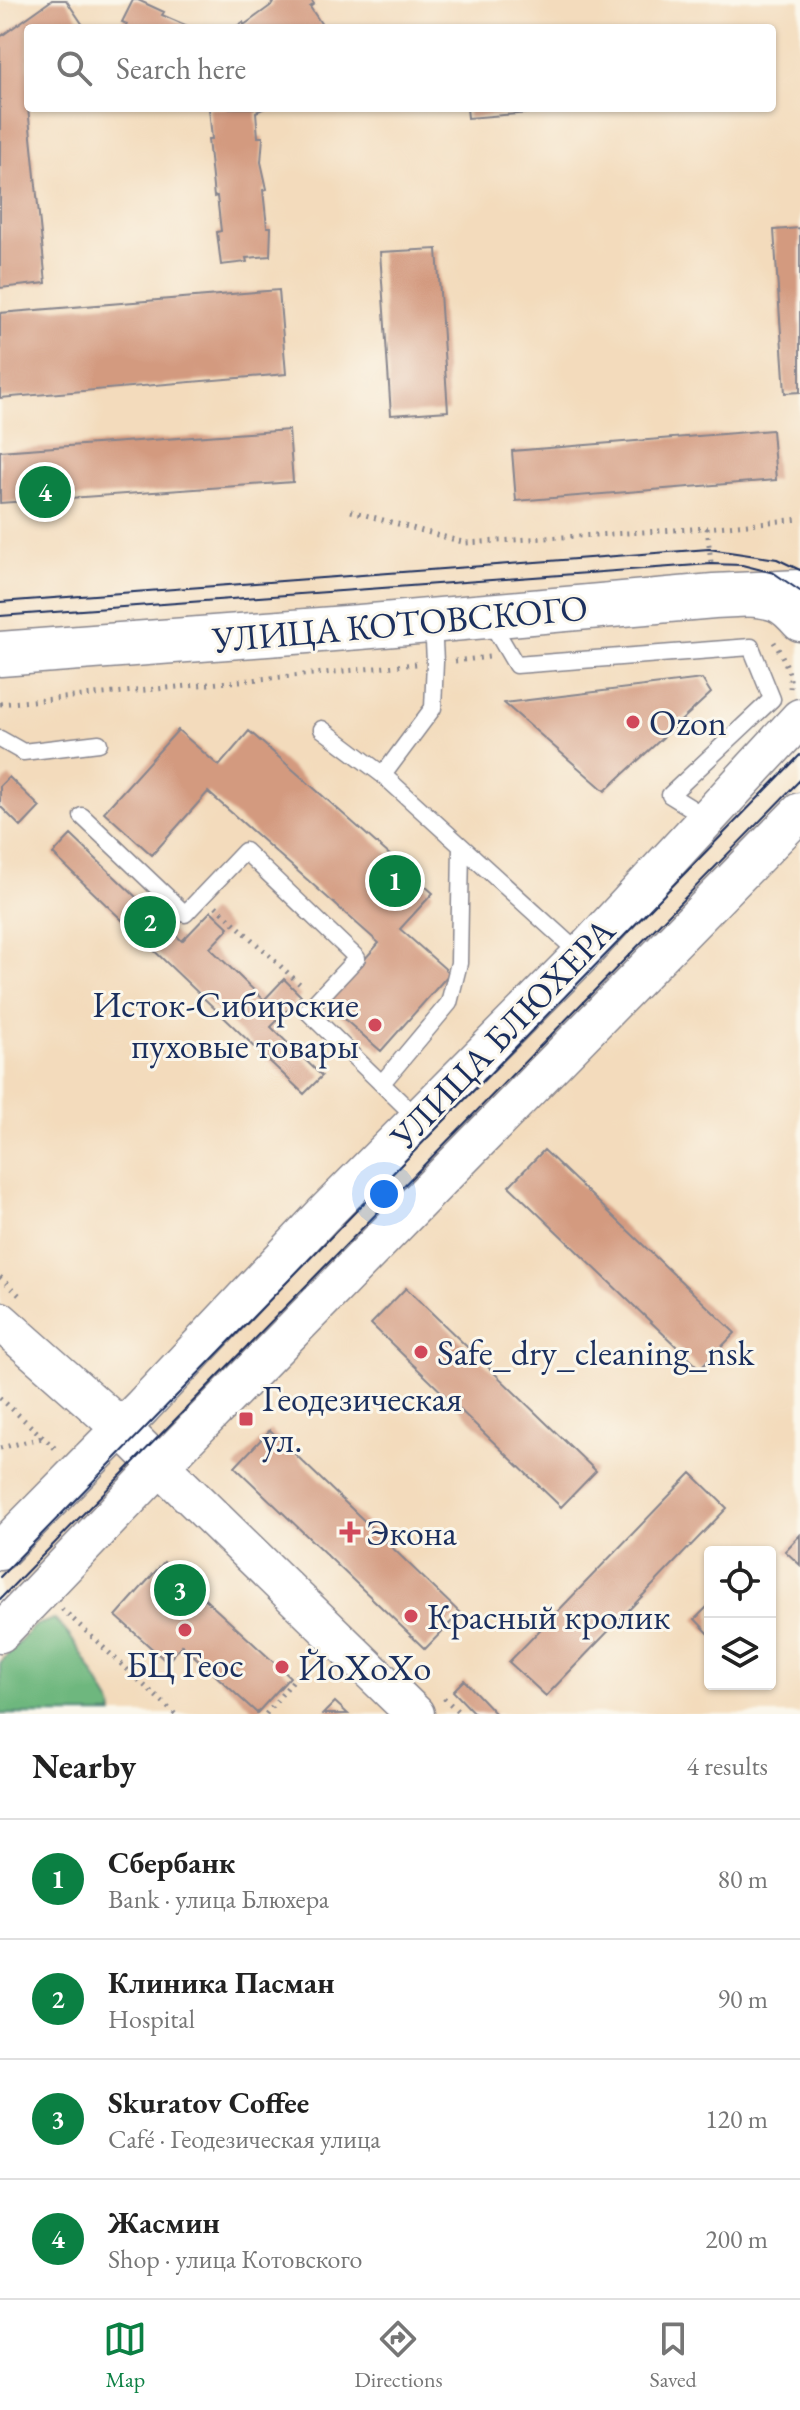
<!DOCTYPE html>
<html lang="en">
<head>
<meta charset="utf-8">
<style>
	body { margin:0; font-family:"EB Garamond",serif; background:#f6f6f6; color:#222 }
	.controls { position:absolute; right:24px; bottom:24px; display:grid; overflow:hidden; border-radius:8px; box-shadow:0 2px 6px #0004 }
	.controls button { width:72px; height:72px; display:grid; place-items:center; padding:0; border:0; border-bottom:2px solid #e0e0e0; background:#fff; color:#222; font:40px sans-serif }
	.you { position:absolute; left:384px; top:1194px; width:28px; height:28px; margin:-20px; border:6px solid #fff; border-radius:50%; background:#1a73e8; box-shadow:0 0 0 12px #1a73e833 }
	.badge { display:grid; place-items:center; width:52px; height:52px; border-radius:50%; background:#0b8043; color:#fff; font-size:26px; font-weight:700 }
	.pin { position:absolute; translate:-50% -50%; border:4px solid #fff; box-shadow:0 2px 8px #0006 }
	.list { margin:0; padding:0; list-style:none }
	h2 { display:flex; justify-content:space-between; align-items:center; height:104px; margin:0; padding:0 32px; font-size:34px }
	h2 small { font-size:26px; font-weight:400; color:#767676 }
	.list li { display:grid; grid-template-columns:52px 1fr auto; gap:24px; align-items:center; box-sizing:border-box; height:120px; padding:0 32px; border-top:2px solid #e0e0e0 }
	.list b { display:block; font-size:30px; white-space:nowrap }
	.list p { margin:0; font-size:26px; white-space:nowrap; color:#767676 }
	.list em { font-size:26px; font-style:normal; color:#767676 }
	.icon { flex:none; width:44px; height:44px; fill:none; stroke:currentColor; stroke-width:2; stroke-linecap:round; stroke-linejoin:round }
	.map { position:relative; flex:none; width:800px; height:1714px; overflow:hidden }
	.search { position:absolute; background:#fff; box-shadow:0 2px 6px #0004; left:24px; right:24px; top:24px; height:88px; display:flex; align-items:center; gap:20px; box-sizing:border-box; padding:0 28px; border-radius:8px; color:#767676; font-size:30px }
	.sheet { height:584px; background:#fff }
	nav { display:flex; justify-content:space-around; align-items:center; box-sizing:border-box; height:112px; border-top:2px solid #e0e0e0; background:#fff; font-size:22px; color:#767676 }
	nav a { display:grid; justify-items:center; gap:4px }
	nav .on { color:#0b8043 }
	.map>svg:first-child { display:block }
	.forest { fill:#6eb77e; stroke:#44736e; stroke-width:2 }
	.building { fill:#d39a7f }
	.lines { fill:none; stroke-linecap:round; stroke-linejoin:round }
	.service-casing { stroke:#87858d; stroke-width:19 }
	.tertiary-casing { stroke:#87858d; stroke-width:41 }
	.secondary-casing { stroke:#87858d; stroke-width:47 }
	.path { stroke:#87858d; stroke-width:5; stroke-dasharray:2 6; stroke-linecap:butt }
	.service { stroke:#fff; stroke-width:16 }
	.tertiary { stroke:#fff; stroke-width:38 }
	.secondary { stroke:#fff; stroke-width:44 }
	.tram { stroke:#1b2f5e; stroke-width:2 }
	.poi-dot { fill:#d1495b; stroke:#fbf7ec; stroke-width:3 }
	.labels { text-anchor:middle; stroke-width:6; stroke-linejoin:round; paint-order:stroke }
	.street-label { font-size:36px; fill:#1b2f5e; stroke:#fbf7ec }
	.poi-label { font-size:36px; fill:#1b2f5e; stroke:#fbf7ec; text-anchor:start }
</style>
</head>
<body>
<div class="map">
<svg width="800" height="1714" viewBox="0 0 800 1714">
	<rect width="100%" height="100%" fill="#fbf7ec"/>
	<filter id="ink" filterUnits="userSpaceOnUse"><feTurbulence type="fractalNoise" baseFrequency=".0125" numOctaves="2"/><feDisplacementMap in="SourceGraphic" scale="16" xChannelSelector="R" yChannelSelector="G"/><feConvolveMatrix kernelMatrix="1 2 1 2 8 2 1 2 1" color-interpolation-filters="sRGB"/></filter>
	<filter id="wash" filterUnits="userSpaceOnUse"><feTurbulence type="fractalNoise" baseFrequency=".006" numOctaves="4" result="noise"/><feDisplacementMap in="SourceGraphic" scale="32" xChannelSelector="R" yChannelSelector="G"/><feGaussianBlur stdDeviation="1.8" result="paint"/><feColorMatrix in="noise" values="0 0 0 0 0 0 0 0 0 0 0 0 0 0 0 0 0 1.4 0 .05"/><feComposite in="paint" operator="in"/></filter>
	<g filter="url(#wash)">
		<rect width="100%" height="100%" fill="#f3dbbc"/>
		<path class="forest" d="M54 1619C80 1643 93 1676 112 1705L113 1714H0V1663L34 1626Z"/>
		<g id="blocks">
			<path class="building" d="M52 0H66L85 28H28V108L46 283 0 288V37Z
				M133 0H138L164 12 162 15 192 28H125L127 24 122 22Z
				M274 0H311L314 4 310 7 324 28H234L243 22 244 25 251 20 273 4 271 2Z
				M209 108H265L256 112 258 137H263L261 162 267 189 263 190 267 227H271L270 256 246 258 247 262 221 265 217 232 221 231 217 196 214 197 208 139H212Z
				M467 108H566V110L468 118Z
				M800 228V392L785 393 774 230Z
				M437 249 448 411 391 415 380 252Z
				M279 290 286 374 0 398V313Z
				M289 430 293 482 0 503V451Z
				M772 430 776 480 516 501 512 451Z
				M702 679 711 693 605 791 504 703Z
				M178 730 219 766 249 731 433 893 400 929 450 973 381 1051 326 1003 379 943 208 792 152 855 104 812Z
				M9 777 40 807 21 827 0 806V786Z
				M71 835 182 941 211 911 229 928 210 948 264 1000 284 979 301 996 271 1027 322 1076 304 1094 53 854Z
				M544 1150 735 1333 700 1369 509 1186Z
				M406 1288 596 1471 561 1507 371 1324Z
				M270 1430 460 1613 425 1649 235 1467Z
				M691 1473 727 1508 546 1696 509 1662Z
				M800 1535V1565L785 1551Z
				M164 1562 290 1677 257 1713 182 1645 167 1662 116 1616Z
				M710 1604V1635L695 1619Z
				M464 1680 496 1714H475L453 1691Z
				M335 1702 348 1714H323Z"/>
		</g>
	</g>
	<g filter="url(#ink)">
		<use href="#blocks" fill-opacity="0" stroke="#87858d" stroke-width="2"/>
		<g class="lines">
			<g class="service-casing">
				<path id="service" d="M489 619 516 665 751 647 772 699 670 795 707 818
					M322 729 383 775 581 955
					M0 739 23 752 99 743
					M383 775 433 708 435 662 433 622
					M82 816 185 914 245 851 357 958 307 1011 419 1120
					M382 1083 449 1003 459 963 461 847"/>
			</g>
			<g class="tertiary-casing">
				<path id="tertiary" d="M746 597C774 599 782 601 800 622
					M0 1321 121 1428 415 1714
					M0 1551 142 1407 323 1215 581 955 800 718
					M0 1633 180 1445 800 812"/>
			</g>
			<g class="secondary-casing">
				<path id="secondary" d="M0 654 360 627 714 596 800 592"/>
			</g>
			<path class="path" d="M351 511 466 543 707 528 800 519
				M707 528 711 562
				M774 642C782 655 792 672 790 688
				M455 661 489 657
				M0 704 417 664
				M216 906 303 987
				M0 1277 19 1295
				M0 1398 58 1451
				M0 1448 42 1438
				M62 1609 175 1714
				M444 1698 461 1714
				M266 1714 299 1673"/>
			<use href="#service" class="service"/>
			<use href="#tertiary" class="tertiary"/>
			<use href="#secondary" class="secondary"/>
			<path class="tram" d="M0 602 709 549 777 559 800 570
				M0 616 711 564 742 565 774 573 800 591
				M0 1577 800 755
				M0 1599 800 780"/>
		</g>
	</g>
	<g class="poi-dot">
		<circle cx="633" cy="722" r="8"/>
		<circle cx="375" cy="1025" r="8"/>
		<circle cx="421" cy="1352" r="8"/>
		<rect x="238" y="1411" width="16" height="16" rx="4"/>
		<path d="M346 1520h8v8h8v8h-8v8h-8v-8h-8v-8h8z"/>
		<circle cx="411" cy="1616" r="8"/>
		<circle cx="185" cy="1630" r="8"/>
		<circle cx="282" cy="1667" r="8"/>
	</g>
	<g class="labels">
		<g class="street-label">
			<text transform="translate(400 623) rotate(-5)" y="13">УЛИЦА КОТОВСКОГО</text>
			<text transform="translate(502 1033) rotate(-46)" y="13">УЛИЦА БЛЮХЕРА</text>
		</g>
		<g class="poi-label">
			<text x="649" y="735">Ozon</text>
			<text x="359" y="1017" text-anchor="end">Исток-Сибирские<tspan x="359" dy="41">пуховые товары</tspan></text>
			<text x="437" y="1365">Safe_dry_cleaning_nsk</text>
			<text x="262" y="1411">Геодезическая<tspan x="262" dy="41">ул.</tspan></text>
			<text x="366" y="1545">Экона</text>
			<text x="427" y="1629">Красный кролик</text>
			<text x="185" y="1677" text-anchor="middle">БЦ Геос</text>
			<text x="298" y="1680">ЙоХоХо</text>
		</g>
	</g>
</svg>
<div class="controls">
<button><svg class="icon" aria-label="locate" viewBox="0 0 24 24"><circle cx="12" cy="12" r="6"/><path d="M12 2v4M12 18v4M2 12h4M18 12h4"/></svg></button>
<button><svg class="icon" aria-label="layers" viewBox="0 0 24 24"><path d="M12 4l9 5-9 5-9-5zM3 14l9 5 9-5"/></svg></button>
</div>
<div class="you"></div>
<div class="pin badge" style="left:395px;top:881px">1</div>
<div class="pin badge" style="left:150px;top:922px">2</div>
<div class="pin badge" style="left:180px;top:1590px">3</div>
<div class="pin badge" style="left:45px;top:492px">4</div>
<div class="search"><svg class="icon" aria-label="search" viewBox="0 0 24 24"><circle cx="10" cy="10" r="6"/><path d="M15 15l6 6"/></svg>Search here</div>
</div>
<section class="sheet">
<h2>Nearby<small>4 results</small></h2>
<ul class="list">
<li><span class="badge">1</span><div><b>Сбербанк</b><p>Bank · улица Блюхера</p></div><em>80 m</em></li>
<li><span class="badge">2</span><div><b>Клиника Пасман</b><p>Hospital</p></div><em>90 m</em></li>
<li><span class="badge">3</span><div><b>Skuratov Coffee</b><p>Café · Геодезическая улица</p></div><em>120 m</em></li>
<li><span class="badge">4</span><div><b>Жасмин</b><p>Shop · улица Котовского</p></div><em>200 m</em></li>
</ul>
</section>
<nav>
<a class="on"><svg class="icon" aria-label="map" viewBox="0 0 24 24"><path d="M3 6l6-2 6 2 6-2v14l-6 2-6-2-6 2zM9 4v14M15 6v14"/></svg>Map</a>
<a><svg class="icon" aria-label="directions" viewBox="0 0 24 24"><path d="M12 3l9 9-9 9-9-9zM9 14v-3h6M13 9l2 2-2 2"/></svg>Directions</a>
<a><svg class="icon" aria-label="saved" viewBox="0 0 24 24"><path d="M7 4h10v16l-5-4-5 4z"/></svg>Saved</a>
</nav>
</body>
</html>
